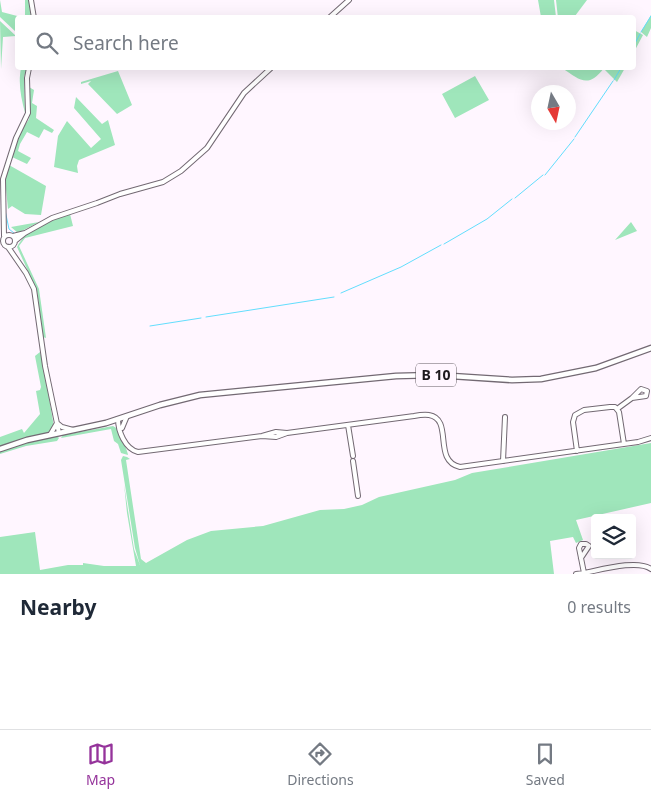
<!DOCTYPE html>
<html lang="en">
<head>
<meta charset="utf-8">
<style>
	body { margin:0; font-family:"Noto Sans",sans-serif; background:#f2f2f3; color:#1f2937 }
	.controls { position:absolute; right:15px; bottom:15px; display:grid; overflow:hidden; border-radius:5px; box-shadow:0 5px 20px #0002 }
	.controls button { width:45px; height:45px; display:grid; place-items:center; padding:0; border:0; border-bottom:1px solid #e0e1e3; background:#fff; color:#1f2937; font:25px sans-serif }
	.compass { position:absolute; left:531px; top:85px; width:45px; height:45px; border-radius:50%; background:#fff; box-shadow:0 5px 20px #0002; rotate:171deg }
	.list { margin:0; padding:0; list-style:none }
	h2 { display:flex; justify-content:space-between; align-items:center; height:65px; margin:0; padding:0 20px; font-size:21px }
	h2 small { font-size:16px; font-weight:400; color:#747a83 }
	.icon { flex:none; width:28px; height:28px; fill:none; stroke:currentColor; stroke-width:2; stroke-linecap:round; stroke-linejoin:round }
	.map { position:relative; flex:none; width:651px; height:574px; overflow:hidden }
	.search { position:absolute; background:#fff; box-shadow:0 5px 20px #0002; left:15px; right:15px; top:15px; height:55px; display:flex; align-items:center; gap:12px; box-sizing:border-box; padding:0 18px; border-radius:5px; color:#747a83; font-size:19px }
	.sheet { height:155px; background:#fff }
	nav { display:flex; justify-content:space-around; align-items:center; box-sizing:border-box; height:70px; border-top:1px solid #e0e1e3; background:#fff; font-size:14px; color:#747a83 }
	nav a { display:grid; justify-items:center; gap:2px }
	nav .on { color:#95339b }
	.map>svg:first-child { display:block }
	.green { fill:#9fe6bb }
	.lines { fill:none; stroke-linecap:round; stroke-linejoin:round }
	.stream { stroke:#63defd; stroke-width:1 }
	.minor-casing { stroke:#736973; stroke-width:6 }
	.major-casing { stroke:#736973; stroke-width:7 }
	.minor { stroke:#fff; stroke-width:4 }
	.major { stroke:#fff; stroke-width:4.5 }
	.labels { text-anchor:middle; stroke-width:5; stroke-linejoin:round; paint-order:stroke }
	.shield { fill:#fff6ff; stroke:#615b61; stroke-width:1 }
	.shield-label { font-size:14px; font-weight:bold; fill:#1d191d }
</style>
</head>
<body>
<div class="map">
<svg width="651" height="574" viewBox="0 0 651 574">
	<rect width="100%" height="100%" fill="#fff6ff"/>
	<path class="green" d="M0 0 2 12 21 17 18 18 17 33 0 17Z
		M25 0H29L31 17H25Z
		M538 0H554L556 17H541Z
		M556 0H587L575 16 558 18Z
		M651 15V28L647 37 641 32Z
		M0 21 16 36 3 37 1 69Z
		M634 30 643 35 634 52Z
		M21 68H27L24 77 25 113C21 97 18 84 21 68Z
		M562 68H604C588 89 580 80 562 68Z
		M605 68H625L617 82 604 69Z
		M118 71 132 105 117 114 88 84 91 81 81 84V82Z
		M475 76 489 100 455 118 442 94Z
		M29 87 34 90 32 103 37 106 36 118 54 130 52 133 44 129 39 138 27 132 20 144 18 151 31 158 27 164 12 157 18 136 29 119 30 113Z
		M76 97 102 124 108 120 115 145 79 160 77 166 78 173 54 167 58 136 67 121 91 148 101 139 74 108Z
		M9 165 46 186 41 215 25 214 12 206 8 209 6 189 4 187Z
		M70 214 73 226 25 238 19 246 39 289 46 338 43 337 37 291 17 247C26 229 51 220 70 214Z
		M39 222 18 233 11 227Z
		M631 222 637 231 615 240Z
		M40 352 44 368 54 427 47 433 25 438 0 447V437L22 429 24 433 40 414 36 391 40 390 41 387 35 356Z
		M113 426 118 429C120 435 128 451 128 455L121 453 118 444 114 441 111 429 61 438 63 435Z
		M57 436 59 438 57 441 26 446 0 454V452L25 443Z
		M651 443V503L576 520 583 540 576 543 573 537 550 541 554 574H0V537L35 532 40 570 68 565H83V563L104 566H136L127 513 124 484 134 549 140 565 135 548 121 460 123 456 127 457 130 459 126 460 141 559 146 563 187 540 211 531 263 526 320 510 344 509 362 505 379 497 455 480 472 473Z"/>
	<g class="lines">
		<path class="stream" d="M641 32 651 16
			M634 45 640 34
			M614 80 621 68
			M575 137 613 81
			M545 175 574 139
			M515 198 543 175
			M5 210 9 229 14 233
			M444 244 487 219 512 199
			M341 293 401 267 441 245
			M206 317 334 297
			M150 326 201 318"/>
		<g class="minor-casing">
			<path id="minor" d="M31 0 34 18
				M329 18 349 0
				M3 241a6 6 0 1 1 12 0a6 6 0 1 1-12 0Z
				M4 236 3 179 16 138 28 113 27 78 29 68
				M13 236 25 233 52 218 97 203 120 194 163 182 181 171 207 148 244 93 271 68
				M15 241 25 233
				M8 247 26 273 34 289 45 366 59 433
				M617 409 632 398 646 396 647 391 641 389 632 398
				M118 419C118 431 125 449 138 452L262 436 276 432 287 433
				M57 423 62 427 73 430
				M348 425 353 456
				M122 428 127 416
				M50 435 57 423
				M262 436 276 437 287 433 414 416C419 415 424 414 429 415 454 419 432 461 460 467L638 442 651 438
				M577 451 573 422 575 415 584 410 610 407H615L619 412 624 444
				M353 461 358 496
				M503 461 505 417
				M581 558 589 546 586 544H581L579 548 584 573C600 570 638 559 651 569
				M576 574 584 573"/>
		</g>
		<g class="major-casing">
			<path id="major" d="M0 449 27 440 106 423 160 405 200 395 396 376 436 375 512 380 541 379 596 368 651 348"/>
		</g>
		<use href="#minor" class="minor"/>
		<use href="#major" class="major"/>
	</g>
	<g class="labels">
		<rect class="shield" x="416" y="363.5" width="40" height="23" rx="4"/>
		<g class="shield-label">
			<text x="436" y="380">B 10</text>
		</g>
	</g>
</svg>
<div class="controls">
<button><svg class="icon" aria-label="layers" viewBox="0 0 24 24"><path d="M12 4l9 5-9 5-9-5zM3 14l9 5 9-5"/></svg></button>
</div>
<svg class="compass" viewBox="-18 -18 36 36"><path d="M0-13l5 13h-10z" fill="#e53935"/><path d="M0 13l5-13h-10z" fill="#747a83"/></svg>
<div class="search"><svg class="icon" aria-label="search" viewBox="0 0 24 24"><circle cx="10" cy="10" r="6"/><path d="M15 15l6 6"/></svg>Search here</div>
</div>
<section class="sheet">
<h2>Nearby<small>0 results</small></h2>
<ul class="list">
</ul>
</section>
<nav>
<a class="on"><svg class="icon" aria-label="map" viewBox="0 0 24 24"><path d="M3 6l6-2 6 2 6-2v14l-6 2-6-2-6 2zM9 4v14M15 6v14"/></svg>Map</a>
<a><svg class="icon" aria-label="directions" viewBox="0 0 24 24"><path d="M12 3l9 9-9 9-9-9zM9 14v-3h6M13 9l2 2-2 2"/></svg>Directions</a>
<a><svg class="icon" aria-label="saved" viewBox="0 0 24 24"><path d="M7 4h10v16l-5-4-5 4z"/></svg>Saved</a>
</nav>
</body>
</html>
